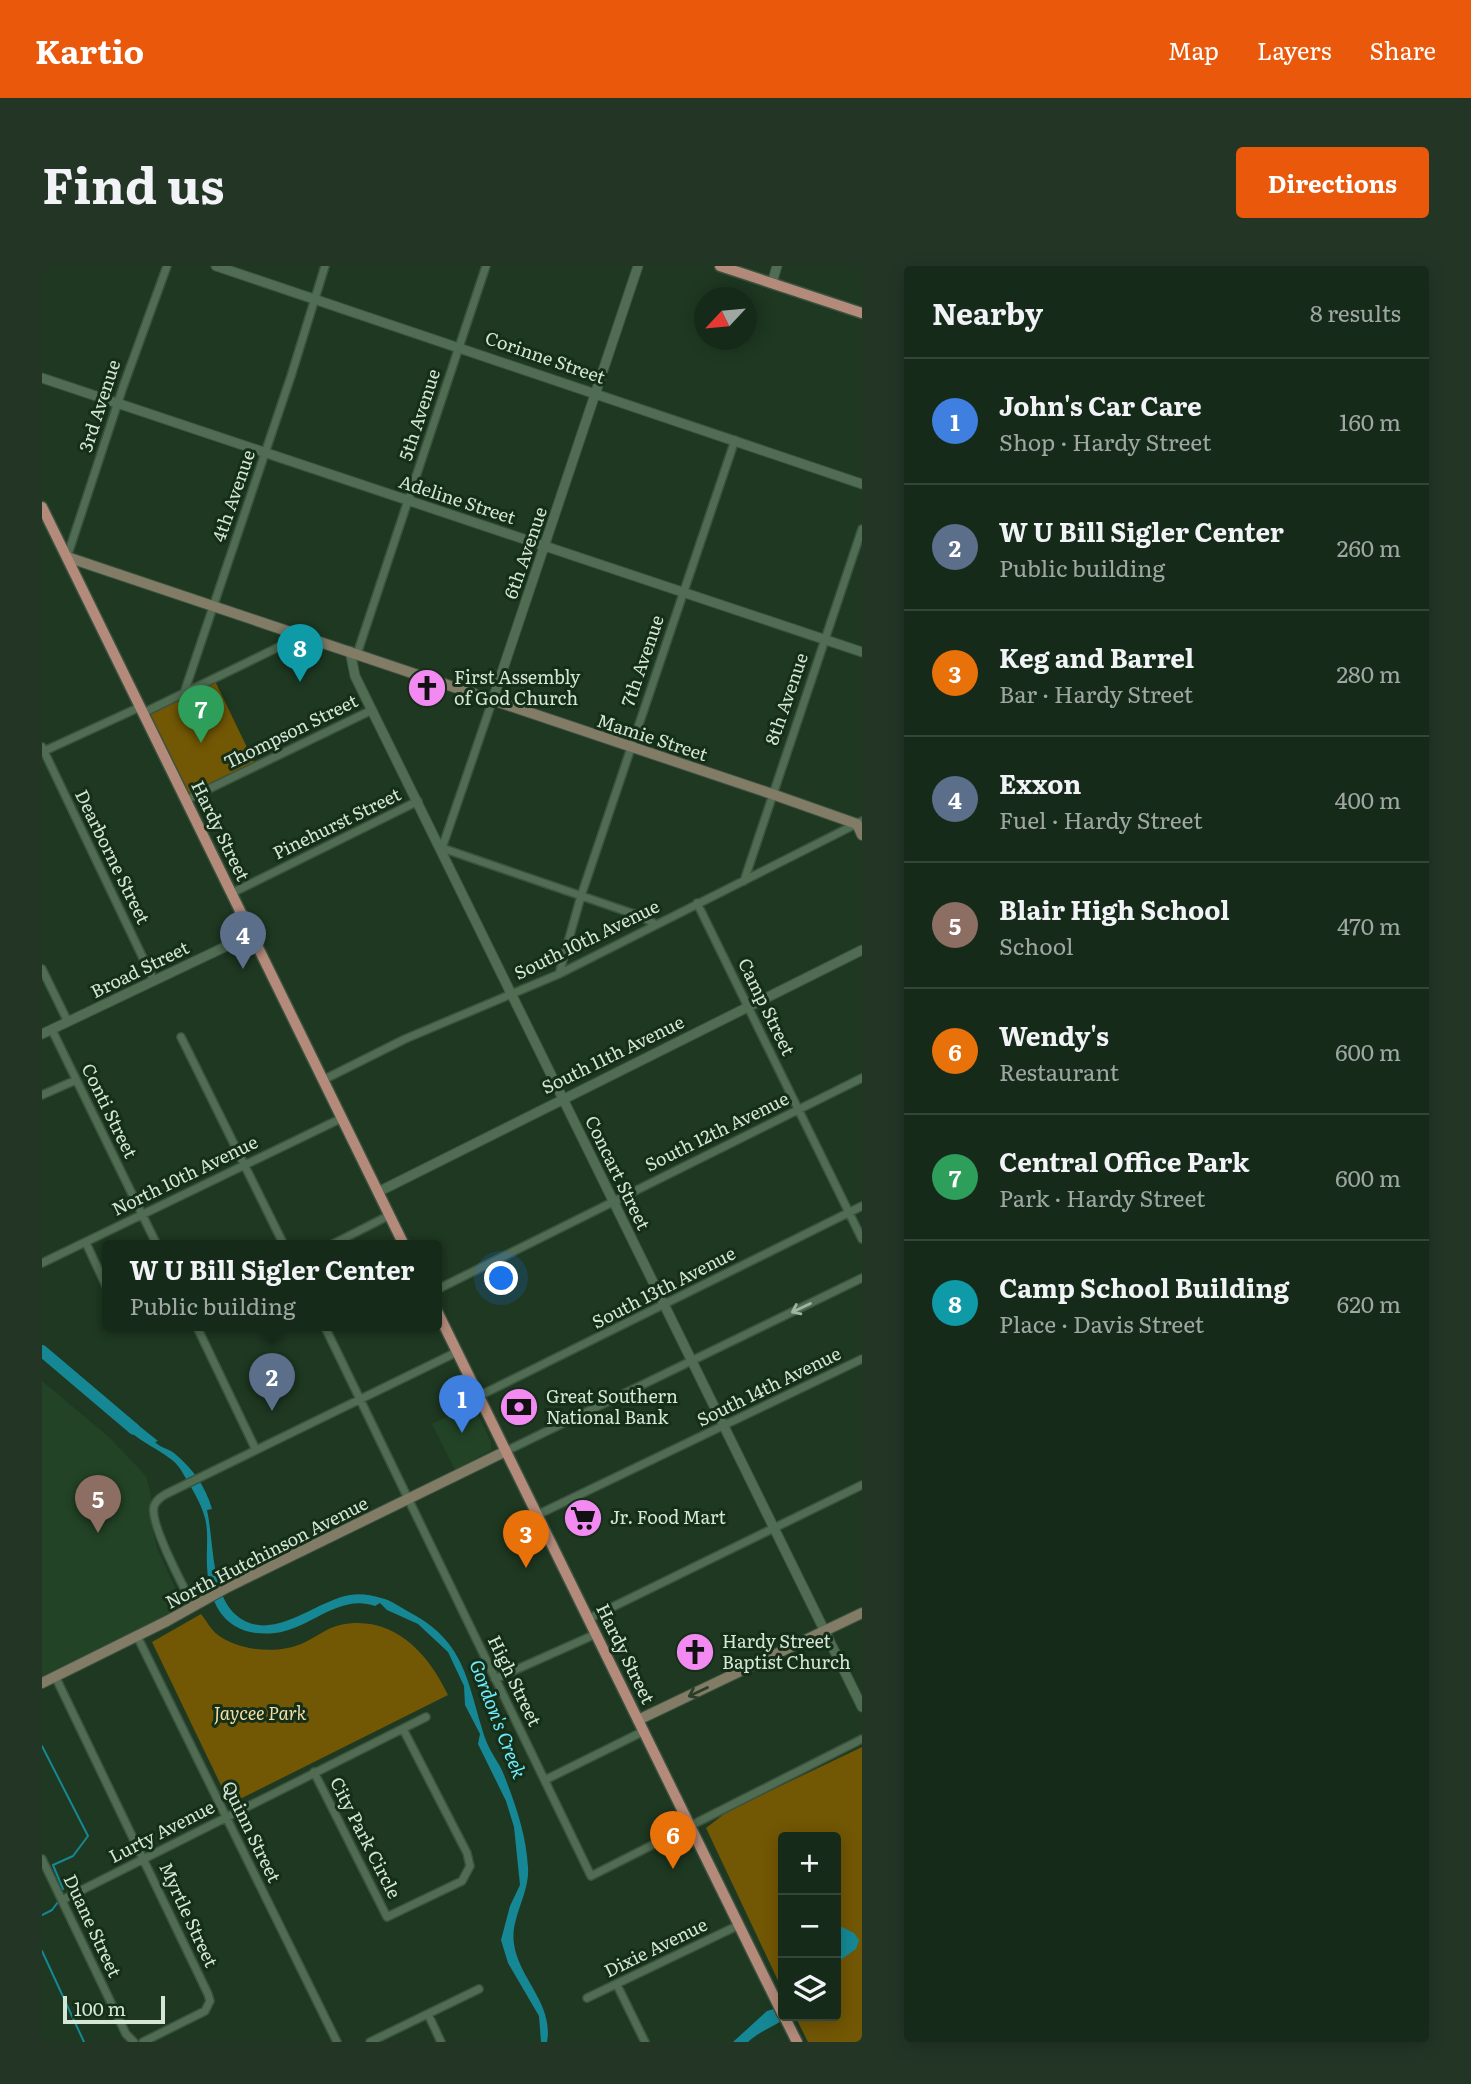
<!DOCTYPE html>
<html lang="en">
<head>
<meta charset="utf-8">
<style>
	body { margin:0; font-family:Literata,serif; background:#233626; color:#f1f3f6 }
	.controls { position:absolute; right:21px; bottom:21px; display:grid; overflow:hidden; border-radius:7px; box-shadow:0 4px 18px #0003 }
	.controls button { width:63px; height:63px; display:grid; place-items:center; padding:0; border:0; border-bottom:2px solid #354638; background:#162a19; color:#f1f3f6; font:35px sans-serif }
	.compass { position:absolute; left:652px; top:21px; width:63px; height:63px; border-radius:50%; background:#162a19; box-shadow:0 4px 18px #0003; rotate:244deg }
	.scale { position:absolute; left:21px; bottom:18px; width:102px; box-sizing:border-box; padding-left:7px; border:4px solid #d5e5d6; border-top:0; font-size:19px; line-height:24px; white-space:nowrap; color:#d5e5d6; -webkit-text-stroke:5px #142e18; paint-order:stroke }
	.you { position:absolute; left:460px; top:1013px; width:24px; height:24px; margin:-18px; border:5px solid #fff; border-radius:50%; background:#1a73e8; box-shadow:0 0 0 10px #1a73e833 }
	.badge { display:grid; place-items:center; width:46px; height:46px; border-radius:50%; background:#ea580c; color:#fff; font-size:23px; font-weight:700 }
	.pin { position:absolute; translate:-50% -58px; filter:drop-shadow(0 2px 4px #0008) }
	.pin::after { content:''; position:absolute; top:37px; width:24px; height:21px; background:inherit; clip-path:polygon(0 0,100% 0,50% 100%) }
	.popup { position:absolute; left:60px; top:974px; width:340px; height:91px; box-sizing:border-box; display:grid; place-content:center; border-radius:7px; background:#162a19; filter:drop-shadow(0 2px 5px #0005); font-size:23px; white-space:nowrap; color:#9ea7a2 }
	.popup b { font-size:26px; color:#f1f3f6 }
	.popup::after { content:''; position:absolute; left:50%; top:100%; margin-left:-14px; border:14px solid transparent; border-top-color:#162a19 }
	.list { margin:0; padding:0; list-style:none }
	h2 { display:flex; justify-content:space-between; align-items:center; height:91px; margin:0; padding:0 28px; font-size:30px }
	h2 small { font-size:23px; font-weight:400; color:#9ea7a2 }
	.list li { display:grid; grid-template-columns:46px 1fr auto; gap:21px; align-items:center; box-sizing:border-box; height:126px; padding:0 28px; border-top:2px solid #354638 }
	.list b { display:block; font-size:26px; white-space:nowrap }
	.list p { margin:0; font-size:23px; white-space:nowrap; color:#9ea7a2 }
	.list em { font-size:23px; font-style:normal; color:#9ea7a2 }
	.icon { flex:none; width:38px; height:38px; fill:none; stroke:currentColor; stroke-width:2; stroke-linecap:round; stroke-linejoin:round }
	.map { position:relative; flex:none; width:820px; height:1776px; overflow:hidden; border-radius:7px }
	header { display:flex; align-items:center; gap:42px; box-sizing:border-box; height:98px; padding:0 35px; background:#ea580c; color:#fff }
	header strong { font-size:33px }
	nav { display:flex; gap:38px; margin-inline-start:auto; font-size:24px }
	.intro { display:flex; align-items:center; justify-content:space-between; box-sizing:border-box; height:168px; padding:0 42px }
	h1 { margin:0; font-size:49px }
	.button { padding:18px 32px; border-radius:7px; background:#ea580c; color:#fff; font-size:24px; font-weight:700 }
	main { display:flex; gap:42px; padding:0 42px }
	aside { flex:1; background:#162a19; border-radius:7px; box-shadow:0 4px 18px #0003 }
	.map>svg:first-child { display:block }
	.built { fill:#224326 }
	.green { fill:#725704 }
	.water { fill:#168895 }
	.lines { fill:none; stroke-linecap:round; stroke-linejoin:round }
	.stream { stroke:#168895; stroke-width:2 }
	.river { stroke:#168895; stroke-width:12 }
	.minor-casing { stroke:#3b523f; stroke-width:10 }
	.tertiary-casing { stroke:#3b523f; stroke-width:11 }
	.secondary-casing { stroke:#3b523f; stroke-width:12 }
	.primary-casing { stroke:#3b523f; stroke-width:13 }
	.minor { stroke:#506c52; stroke-width:7 }
	.tertiary { stroke:#506c52; stroke-width:9 }
	.secondary { stroke:#827c66; stroke-width:10 }
	.primary { stroke:#b48b7b; stroke-width:10 }
	.oneway { stroke:#a0b5a1 }
	.oneway2 { stroke:#2a3e28 }
	.labels { text-anchor:middle; stroke-width:6; stroke-linejoin:round; paint-order:stroke }
	.street-label { font-size:18px; fill:#d5e5d6; stroke:#142e18 }
	.poi-label { font-size:18px; fill:#d5e5d6; stroke:#142e18; text-anchor:start }
	.park-label { font-size:18px; font-style:italic; fill:#f5dea7; stroke:#142e18 }
	.water-label { font-size:19px; font-style:italic; fill:#6feafb; stroke:#142e18 }
</style>
</head>
<body>
<header>
<strong>Kartio</strong>
<nav><a>Map</a><a>Layers</a><a>Share</a></nav>
</header>
<div class="intro"><h1>Find us</h1><a class="button">Directions</a></div>
<main>
<div class="map">
<svg width="820" height="1776" viewBox="0 0 820 1776">
	<rect width="100%" height="100%" fill="#1e3821"/>
	<path class="built" d="M0 1115 68 1172 104 1210 109 1228 108 1252 115 1282 140 1337 138 1342 0 1410Z
		M431 1138 449 1176V1184L413 1204 390 1158Z"/>
	<path class="green" d="M172 413 214 500 144 534 101 448Z
		M159 1348C164 1354 169 1364 176 1369 197 1385 236 1388 259 1378 272 1373 284 1362 298 1359 351 1348 386 1387 406 1429L188 1538 110 1376Z
		M820 1481V1776H766L753 1750H794V1571H741V1725L664 1562 686 1545Z"/>
	<path class="water" d="M86 1151 116 1175 113 1176C120 1183 126 1182 132 1187 151 1203 163 1219 170 1243L165 1244C172 1276 169 1327 194 1349 229 1379 272 1335 308 1329 318 1327 329 1329 339 1332 349 1334 358 1341 367 1346 427 1377 425 1421 445 1477 450 1489 458 1498 462 1509 474 1540 484 1568 486 1601 488 1628 468 1652 472 1678 477 1713 512 1738 505 1776H499L497 1750 466 1697 459 1674 468 1640 478 1619 472 1561 464 1535 436 1478 438 1468 423 1439 422 1420 406 1386 376 1358 345 1344 338 1337 333 1340C297 1327 268 1363 233 1367 186 1372 167 1342 165 1300 164 1283 167 1268 163 1252 159 1236 147 1218 139 1204 127 1184 92 1178 80 1154Z
		M800 1661 812 1667 817 1674 814 1683 794 1697V1662Z
		M741 1740 746 1750C733 1761 719 1764 706 1776H691L725 1745Z"/>
	<g class="lines">
		<path class="stream" d="M0 1480 46 1570 31 1590 11 1599 21 1623
			M0 1649 10 1644 16 1636
			M0 1685 42 1776"/>
		<path class="river" d="M0 1085 92 1163"/>
		<g class="minor-casing">
			<path id="minor" d="M25 291 81 121 125 0
				M315 388 444 0
				M142 427 249 110 283 0
				M450 436 400 582 598 650 613 658
				M101 447 245 377 254 368
				M0 481 112 715
				M0 486 98 441
				M144 534 330 444
				M702 615 820 263
				M190 627 376 535
				M655 637 820 973
				M0 703 26 756
				M517 708 539 630 693 174
				M10 764 115 979
				M139 771 242 979
				M281 814 363 773 517 708 820 555
				M0 829 34 814
				M44 977 65 1022
				M289 979 348 949
				M0 997 300 852
				M394 1024 820 812
				M154 1059 214 1184
				M282 1059 549 1610 820 1473
				M437 1130 820 940
				M464 1185 820 1012
				M495 1249 820 1093
				M151 1339C142 1322 107 1257 112 1240 114 1234 119 1231 124 1228L415 1086
				M546 1353 820 1219
				M95 1370 295 1776
				M13 1410 166 1728 168 1735 163 1745 101 1776
				M453 1413 554 1368
				M272 1506 345 1651 420 1615 428 1600 425 1587 361 1463
				M503 1514 602 1465
				M0 1593 84 1768 92 1776
				M20 1634 384 1451
				M575 1719 603 1776
				M545 1732 697 1659
				M386 1748 399 1776
				M328 1776 437 1723"/>
		</g>
		<g class="tertiary-casing">
			<path id="tertiary" d="M174 0 820 218
				M730 17 735 0
				M0 112 820 386
				M308 385 313 410 820 1441
				M450 436 596 0
				M0 768 210 668
				M336 926 820 684"/>
		</g>
		<g class="secondary-casing">
			<path id="secondary" d="M25 291 730 528 815 558 820 569
				M0 1417 125 1355 186 1321 464 1185
				M596 1454 820 1347"/>
		</g>
		<g class="primary-casing">
			<path id="primary" d="M678 0 820 47
				M0 241 362 979
				M394 1043 741 1749
				M742 1750 755 1776"/>
		</g>
		<use href="#minor" class="minor"/>
		<use href="#tertiary" class="tertiary"/>
		<use href="#secondary" class="secondary"/>
		<use href="#primary" class="primary"/>
	</g>
	<defs><path id="oneway-shaft" d="M-6 0H5M1.5-3L5.5 0L1.5 3" fill="none" stroke-width="1.6" stroke-linecap="round" stroke-linejoin="round" transform="scale(1.75)"/></defs>
	<use class="oneway" href="#oneway-shaft" transform="translate(759 1042) rotate(154)"/>
	<use class="oneway2" href="#oneway-shaft" transform="translate(656 1426) rotate(155)"/>
	<defs>
		<g id="church-disc" transform="scale(2.0125)"><circle r="9.5" fill="#f28af2" stroke="#142e18"/><path d="M-1.2-6h2.4v3.5h3.3v2.4h-3.3V6h-2.4V-.1h-3.3v-2.4h3.3Z" fill="#111"/></g>
		<g id="bank-disc" transform="scale(2.0125)"><circle r="9.5" fill="#f28af2" stroke="#142e18"/><path d="M-6-4H6V4H-6ZM0-2.3a2.3 2.3 0 1 0 0 4.6a2.3 2.3 0 1 0 0-4.6Z" fill="#111"/></g>
		<g id="supermarket-disc" transform="scale(2.0125)"><circle r="9.5" fill="#f28af2" stroke="#142e18"/><path d="M-6-5.5h2.5l.6 2H6L4.5 2H-2.5L-4.4-4H-6ZM-1.5 3.2a1.3 1.3 0 1 0 .1 0ZM3 3.2a1.3 1.3 0 1 0 .1 0Z" fill="#111"/></g>
	</defs>
	<g fill-rule="evenodd">
		<use href="#church-disc" x="385" y="422"/>
		<use href="#bank-disc" x="477" y="1141"/>
		<use href="#supermarket-disc" x="541" y="1252"/>
		<use href="#church-disc" x="653" y="1386"/>
	</g>
	<g class="labels">
		<g class="street-label">
			<text transform="translate(503 92) rotate(19)" y="6">Corinne Street</text>
			<text transform="translate(58 140) rotate(-72)" y="6">3rd Avenue</text>
			<text transform="translate(378 149) rotate(-72)" y="6">5th Avenue</text>
			<text transform="translate(192 230) rotate(-71)" y="6">4th Avenue</text>
			<text transform="translate(415 234) rotate(18)" y="6">Adeline Street</text>
			<text transform="translate(484 287) rotate(-71)" y="6">6th Avenue</text>
			<text transform="translate(601 395) rotate(-71)" y="6">7th Avenue</text>
			<text transform="translate(745 433) rotate(-71)" y="6">8th Avenue</text>
			<text transform="translate(249 466) rotate(-26)" y="6">Thompson Street</text>
			<text transform="translate(610 472) rotate(18)" y="6">Mamie Street</text>
			<text transform="translate(295 558) rotate(-26)" y="6">Pinehurst Street</text>
			<text transform="translate(178 565) rotate(64)" y="6">Hardy Street</text>
			<text transform="translate(70 591) rotate(64)" y="6">Dearborne Street</text>
			<text transform="translate(545 674) rotate(-26)" y="6">South 10th Avenue</text>
			<text transform="translate(98 704) rotate(-26)" y="6">Broad Street</text>
			<text transform="translate(724 741) rotate(64)" y="6">Camp Street</text>
			<text transform="translate(571 789) rotate(-26)" y="6">South 11th Avenue</text>
			<text transform="translate(67 845) rotate(64)" y="6">Conti Street</text>
			<text transform="translate(675 866) rotate(-26)" y="6">South 12th Avenue</text>
			<text transform="translate(575 907) rotate(64)" y="6">Concart Street</text>
			<text transform="translate(143 910) rotate(-26)" y="6">North 10th Avenue</text>
			<text transform="translate(622 1022) rotate(-27)" y="6">South 13th Avenue</text>
			<text transform="translate(727 1121) rotate(-26)" y="6">South 14th Avenue</text>
			<text transform="translate(225 1287) rotate(-27)" y="6">North Hutchinson Avenue</text>
			<text transform="translate(583 1388) rotate(64)" y="6">Hardy Street</text>
			<text transform="translate(472 1415) rotate(64)" y="6">High Street</text>
			<text transform="translate(120 1566) rotate(-27)" y="6">Lurty Avenue</text>
			<text transform="translate(209 1566) rotate(64)" y="6">Quinn Street</text>
			<text transform="translate(323 1572) rotate(63)" y="6">City Park Circle</text>
			<text transform="translate(146 1649) rotate(65)" y="6">Myrtle Street</text>
			<text transform="translate(50 1660) rotate(65)" y="6">Duane Street</text>
			<text transform="translate(614 1682) rotate(-26)" y="6">Dixie Avenue</text>
		</g>
		<g class="poi-label">
			<text x="412" y="418">First Assembly<tspan x="412" dy="21">of God Church</tspan></text>
			<text x="504" y="1137">Great Southern<tspan x="504" dy="21">National Bank</tspan></text>
			<text x="568" y="1258">Jr. Food Mart</text>
			<text x="680" y="1382">Hardy Street<tspan x="680" dy="21">Baptist Church</tspan></text>
		</g>
		<g class="park-label">
			<text x="218" y="1454">Jaycee Park</text>
		</g>
		<g class="water-label">
			<text transform="translate(456 1453) rotate(69)" y="7">Gordon's Creek</text>
		</g>
	</g>
</svg>
<div class="controls">
<button>+</button>
<button>−</button>
<button><svg class="icon" aria-label="layers" viewBox="0 0 24 24"><path d="M12 4l9 5-9 5-9-5zM3 14l9 5 9-5"/></svg></button>
</div>
<svg class="compass" viewBox="-18 -18 36 36"><path d="M0-13l5 13h-10z" fill="#e53935"/><path d="M0 13l5-13h-10z" fill="#9ea7a2"/></svg>
<div class="scale">100 m</div>
<div class="you"></div>
<div class="pin badge" style="left:420px;top:1167px;background:#3f7fe0">1</div>
<div class="pin badge" style="left:230px;top:1145px;background:#5c6f8a">2</div>
<div class="popup"><b>W U Bill Sigler Center</b>Public building</div>
<div class="pin badge" style="left:484px;top:1302px;background:#e8710a">3</div>
<div class="pin badge" style="left:201px;top:703px;background:#5c6f8a">4</div>
<div class="pin badge" style="left:56px;top:1267px;background:#8d6e63">5</div>
<div class="pin badge" style="left:631px;top:1603px;background:#e8710a">6</div>
<div class="pin badge" style="left:159px;top:477px;background:#2e9e5b">7</div>
<div class="pin badge" style="left:258px;top:416px;background:#0f9aa8">8</div>
</div>
<aside>
<h2>Nearby<small>8 results</small></h2>
<ul class="list">
<li><span class="badge" style="background:#3f7fe0">1</span><div><b>John's Car Care</b><p>Shop · Hardy Street</p></div><em>160 m</em></li>
<li><span class="badge" style="background:#5c6f8a">2</span><div><b>W U Bill Sigler Center</b><p>Public building</p></div><em>260 m</em></li>
<li><span class="badge" style="background:#e8710a">3</span><div><b>Keg and Barrel</b><p>Bar · Hardy Street</p></div><em>280 m</em></li>
<li><span class="badge" style="background:#5c6f8a">4</span><div><b>Exxon</b><p>Fuel · Hardy Street</p></div><em>400 m</em></li>
<li><span class="badge" style="background:#8d6e63">5</span><div><b>Blair High School</b><p>School</p></div><em>470 m</em></li>
<li><span class="badge" style="background:#e8710a">6</span><div><b>Wendy's</b><p>Restaurant</p></div><em>600 m</em></li>
<li><span class="badge" style="background:#2e9e5b">7</span><div><b>Central Office Park</b><p>Park · Hardy Street</p></div><em>600 m</em></li>
<li><span class="badge" style="background:#0f9aa8">8</span><div><b>Camp School Building</b><p>Place · Davis Street</p></div><em>620 m</em></li>
</ul>
</aside>
</main>
</body>
</html>
